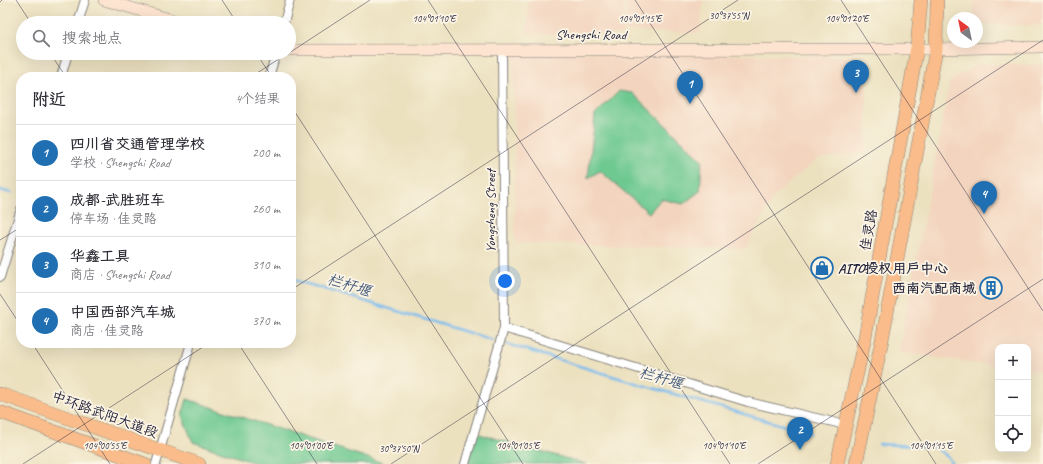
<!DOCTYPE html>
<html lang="zh">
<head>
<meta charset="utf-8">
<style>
	body { margin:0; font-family:Caveat,"LXGW WenKai TC",sans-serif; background:#f2f2f3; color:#2b2b33 }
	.controls { position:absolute; right:12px; bottom:12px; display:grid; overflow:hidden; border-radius:8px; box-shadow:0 4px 16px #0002 }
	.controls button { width:36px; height:36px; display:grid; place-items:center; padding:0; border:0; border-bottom:1px solid #e1e1e2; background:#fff; color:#2b2b33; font:20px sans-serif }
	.compass { position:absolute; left:947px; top:12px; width:36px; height:36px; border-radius:50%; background:#fff; box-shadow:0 4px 16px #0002; rotate:327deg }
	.you { position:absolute; left:505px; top:281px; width:14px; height:14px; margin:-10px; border:3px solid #fff; border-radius:50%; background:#1a73e8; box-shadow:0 0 0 6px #1a73e833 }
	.badge { display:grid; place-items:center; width:26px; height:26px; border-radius:50%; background:#1f6fb2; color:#fff; font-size:13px; font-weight:700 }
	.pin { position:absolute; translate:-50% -33px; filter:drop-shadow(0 1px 2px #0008) }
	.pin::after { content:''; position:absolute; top:21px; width:14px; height:12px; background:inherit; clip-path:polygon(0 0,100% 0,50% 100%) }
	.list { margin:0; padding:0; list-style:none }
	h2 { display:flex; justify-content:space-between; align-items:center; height:52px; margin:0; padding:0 16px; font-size:17px }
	h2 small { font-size:13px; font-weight:400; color:#7c7c81 }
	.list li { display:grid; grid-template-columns:26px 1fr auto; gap:12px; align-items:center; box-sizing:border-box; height:56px; padding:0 16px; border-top:1px solid #e1e1e2 }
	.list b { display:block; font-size:15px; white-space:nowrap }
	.list p { margin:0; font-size:13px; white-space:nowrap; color:#7c7c81 }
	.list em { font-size:13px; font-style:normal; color:#7c7c81 }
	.icon { flex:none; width:22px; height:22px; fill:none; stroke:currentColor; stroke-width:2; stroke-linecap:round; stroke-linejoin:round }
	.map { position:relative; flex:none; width:1043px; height:464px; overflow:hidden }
	.search { position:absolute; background:#fff; box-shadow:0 4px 16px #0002; left:16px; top:16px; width:280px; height:44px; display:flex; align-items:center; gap:10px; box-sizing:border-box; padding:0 14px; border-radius:22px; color:#7c7c81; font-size:15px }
	.panel { position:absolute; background:#fff; box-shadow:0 4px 16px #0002; left:16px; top:72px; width:280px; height:276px; border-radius:16px }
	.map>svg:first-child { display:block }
	.built { fill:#f3d4be }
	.green { fill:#6ec991; stroke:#487666 }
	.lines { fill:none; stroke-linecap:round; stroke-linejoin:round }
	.stream { stroke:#78bbee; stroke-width:2.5 }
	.street-casing { stroke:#87827d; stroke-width:10 }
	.secondary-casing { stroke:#87827d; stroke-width:12 }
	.primary-casing { stroke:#87827d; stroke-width:14 }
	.street { stroke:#fff; stroke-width:8 }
	.secondary { stroke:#fde4d0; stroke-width:11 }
	.primary { stroke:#f9bc8a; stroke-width:13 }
	.ticks { fill:none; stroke:#22223b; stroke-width:1; stroke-opacity:0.45 }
	.labels { text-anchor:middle; stroke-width:3.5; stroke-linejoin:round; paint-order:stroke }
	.street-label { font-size:14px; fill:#22223b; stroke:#fcf5e5 }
	.poi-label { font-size:14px; font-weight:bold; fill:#22223b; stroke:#fcf5e5; text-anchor:start }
	.water-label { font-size:15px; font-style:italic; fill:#40587a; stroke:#fcf5e5 }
	.ticks-label { font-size:10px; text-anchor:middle; fill:#22223b; stroke:#fcf5e5; stroke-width:3.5; stroke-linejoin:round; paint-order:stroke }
</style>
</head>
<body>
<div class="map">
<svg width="1043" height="464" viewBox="0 0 1043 464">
	<rect width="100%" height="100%" fill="#fcf5e5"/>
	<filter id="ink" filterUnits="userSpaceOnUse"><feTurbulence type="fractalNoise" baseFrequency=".025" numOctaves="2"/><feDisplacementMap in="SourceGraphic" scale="8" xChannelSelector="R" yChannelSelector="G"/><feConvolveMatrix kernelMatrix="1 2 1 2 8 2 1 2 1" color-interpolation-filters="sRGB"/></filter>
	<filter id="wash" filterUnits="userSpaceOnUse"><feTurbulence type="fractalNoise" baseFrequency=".012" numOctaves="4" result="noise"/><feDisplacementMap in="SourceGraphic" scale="16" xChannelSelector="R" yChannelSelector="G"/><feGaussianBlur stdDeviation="0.9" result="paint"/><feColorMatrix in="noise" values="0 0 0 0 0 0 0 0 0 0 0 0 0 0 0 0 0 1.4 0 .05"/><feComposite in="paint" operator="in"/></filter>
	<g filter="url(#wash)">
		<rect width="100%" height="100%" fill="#ece1bf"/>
		<path class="built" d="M528 0H624L623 35 527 33Z
			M627 0H703L700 33 626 31Z
			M974 0H1043V25H977V18H974Z
			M514 51 867 57 866 152 817 159 774 196 745 249 515 243Z
			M979 64 1043 65V372L1028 370V347H998V366L899 352 950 81Z"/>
		<path class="green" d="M619 91 632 93 702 160 700 191 683 204 661 199 649 213 600 171 588 178 595 115Z
			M187 399 386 464H258L193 442 182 416Z
			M476 433 586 464H467Z"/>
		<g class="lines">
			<path class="stream" d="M0 190 11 193
				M291 279 493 340
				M507 344 642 385 810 433
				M879 444 935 447 948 457 952 464"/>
		</g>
	</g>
	<g filter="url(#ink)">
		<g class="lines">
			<g class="street-casing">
				<path id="street" d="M78 23 85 0
					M284 23 290 0
					M61 77 68 53
					M269 77 276 53
					M0 277 21 209
					M504 328 748 402 846 425
					M156 464 191 343
					M465 464 504 328 502 49"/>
			</g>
			<g class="secondary-casing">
				<path id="secondary" d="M104 0 183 23
					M289 50 936 49 1043 47"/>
			</g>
			<g class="primary-casing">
				<path id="primary" d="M0 394 199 464
					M0 412 145 464
					M837 464 865 337 917 48 921 0
					M856 464 882 340 936 49 937 0"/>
			</g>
			<use href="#street" class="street"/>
			<use href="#secondary" class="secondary"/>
			<use href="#primary" class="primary"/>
		</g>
	</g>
	<path class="ticks" d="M16 0 31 23M222 0 237 23M428 0 730 464M635 0 936 464M841 0 1043 311M0 2 2 0M50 53 66 77M256 53 272 77M289 53 370 0M251 77 288 53M291 106 523 464M0 240 21 227M291 290 738 0M0 294 21 326M32 343 110 464M238 343 317 464M23 464 209 343M391 464 1043 40M758 464 1043 279"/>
	<defs>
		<g id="shop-ring" transform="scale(1.15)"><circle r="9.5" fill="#fcf5e5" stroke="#1f6fb2" stroke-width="1.5"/><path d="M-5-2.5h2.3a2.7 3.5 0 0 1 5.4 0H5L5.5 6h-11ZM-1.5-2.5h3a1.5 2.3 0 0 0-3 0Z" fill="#1f6fb2"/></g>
		<g id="building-ring" transform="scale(1.15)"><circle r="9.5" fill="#fcf5e5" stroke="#1f6fb2" stroke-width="1.5"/><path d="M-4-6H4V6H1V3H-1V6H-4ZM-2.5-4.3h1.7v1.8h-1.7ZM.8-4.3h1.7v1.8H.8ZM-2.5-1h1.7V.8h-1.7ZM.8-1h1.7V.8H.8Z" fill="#1f6fb2"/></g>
	</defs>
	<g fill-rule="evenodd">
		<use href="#shop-ring" x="822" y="268"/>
		<use href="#building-ring" x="991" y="288"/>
	</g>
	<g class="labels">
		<g class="street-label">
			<text x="591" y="39">Shengshi Road</text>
			<text transform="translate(490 211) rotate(-90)" y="5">Yongsheng Street</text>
			<text transform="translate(868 230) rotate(-80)" y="5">佳灵路</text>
			<text transform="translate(105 414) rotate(20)" y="5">中环路武阳大道段</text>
		</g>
		<g class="poi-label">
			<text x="838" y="273">AITO授权用户中心</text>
			<text x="976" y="293" text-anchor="end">西南汽配商城</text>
		</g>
		<g class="water-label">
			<text transform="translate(349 285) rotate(17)" y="5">栏杆堰</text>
			<text transform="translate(661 378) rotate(16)" y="5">栏杆堰</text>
		</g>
	</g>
	<g class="ticks-label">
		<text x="729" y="19">30°37'55"N</text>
		<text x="434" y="22">104°01'10"E</text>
		<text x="640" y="22">104°01'15"E</text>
		<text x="847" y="22">104°01'20"E</text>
		<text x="105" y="449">104°00'55"E</text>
		<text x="311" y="449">104°01'00"E</text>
		<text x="518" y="449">104°01'05"E</text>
		<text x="724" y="449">104°01'10"E</text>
		<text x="931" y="449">104°01'15"E</text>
		<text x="399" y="452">30°37'50"N</text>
	</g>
</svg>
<div class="controls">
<button>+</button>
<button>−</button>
<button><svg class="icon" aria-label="locate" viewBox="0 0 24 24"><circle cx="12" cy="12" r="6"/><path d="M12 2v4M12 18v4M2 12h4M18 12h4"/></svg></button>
</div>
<svg class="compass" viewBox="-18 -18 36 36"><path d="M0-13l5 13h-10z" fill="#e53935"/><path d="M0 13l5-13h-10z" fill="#7c7c81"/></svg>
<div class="you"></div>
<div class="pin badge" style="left:690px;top:104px">1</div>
<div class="pin badge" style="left:800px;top:450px">2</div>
<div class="pin badge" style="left:856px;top:93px">3</div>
<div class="pin badge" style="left:984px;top:214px">4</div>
<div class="search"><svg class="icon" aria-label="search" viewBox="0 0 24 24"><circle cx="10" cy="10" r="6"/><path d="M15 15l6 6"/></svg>搜索地点</div>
<section class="panel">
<h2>附近<small>4个结果</small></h2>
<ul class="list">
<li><span class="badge">1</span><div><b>四川省交通管理学校</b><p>学校 · Shengshi Road</p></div><em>200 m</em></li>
<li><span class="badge">2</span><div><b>成都-武胜班车</b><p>停车场 · 佳灵路</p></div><em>260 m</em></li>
<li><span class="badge">3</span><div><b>华鑫工具</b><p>商店 · Shengshi Road</p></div><em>310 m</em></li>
<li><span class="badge">4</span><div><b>中国西部汽车城</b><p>商店 · 佳灵路</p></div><em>370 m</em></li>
</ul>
</section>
</div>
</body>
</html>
